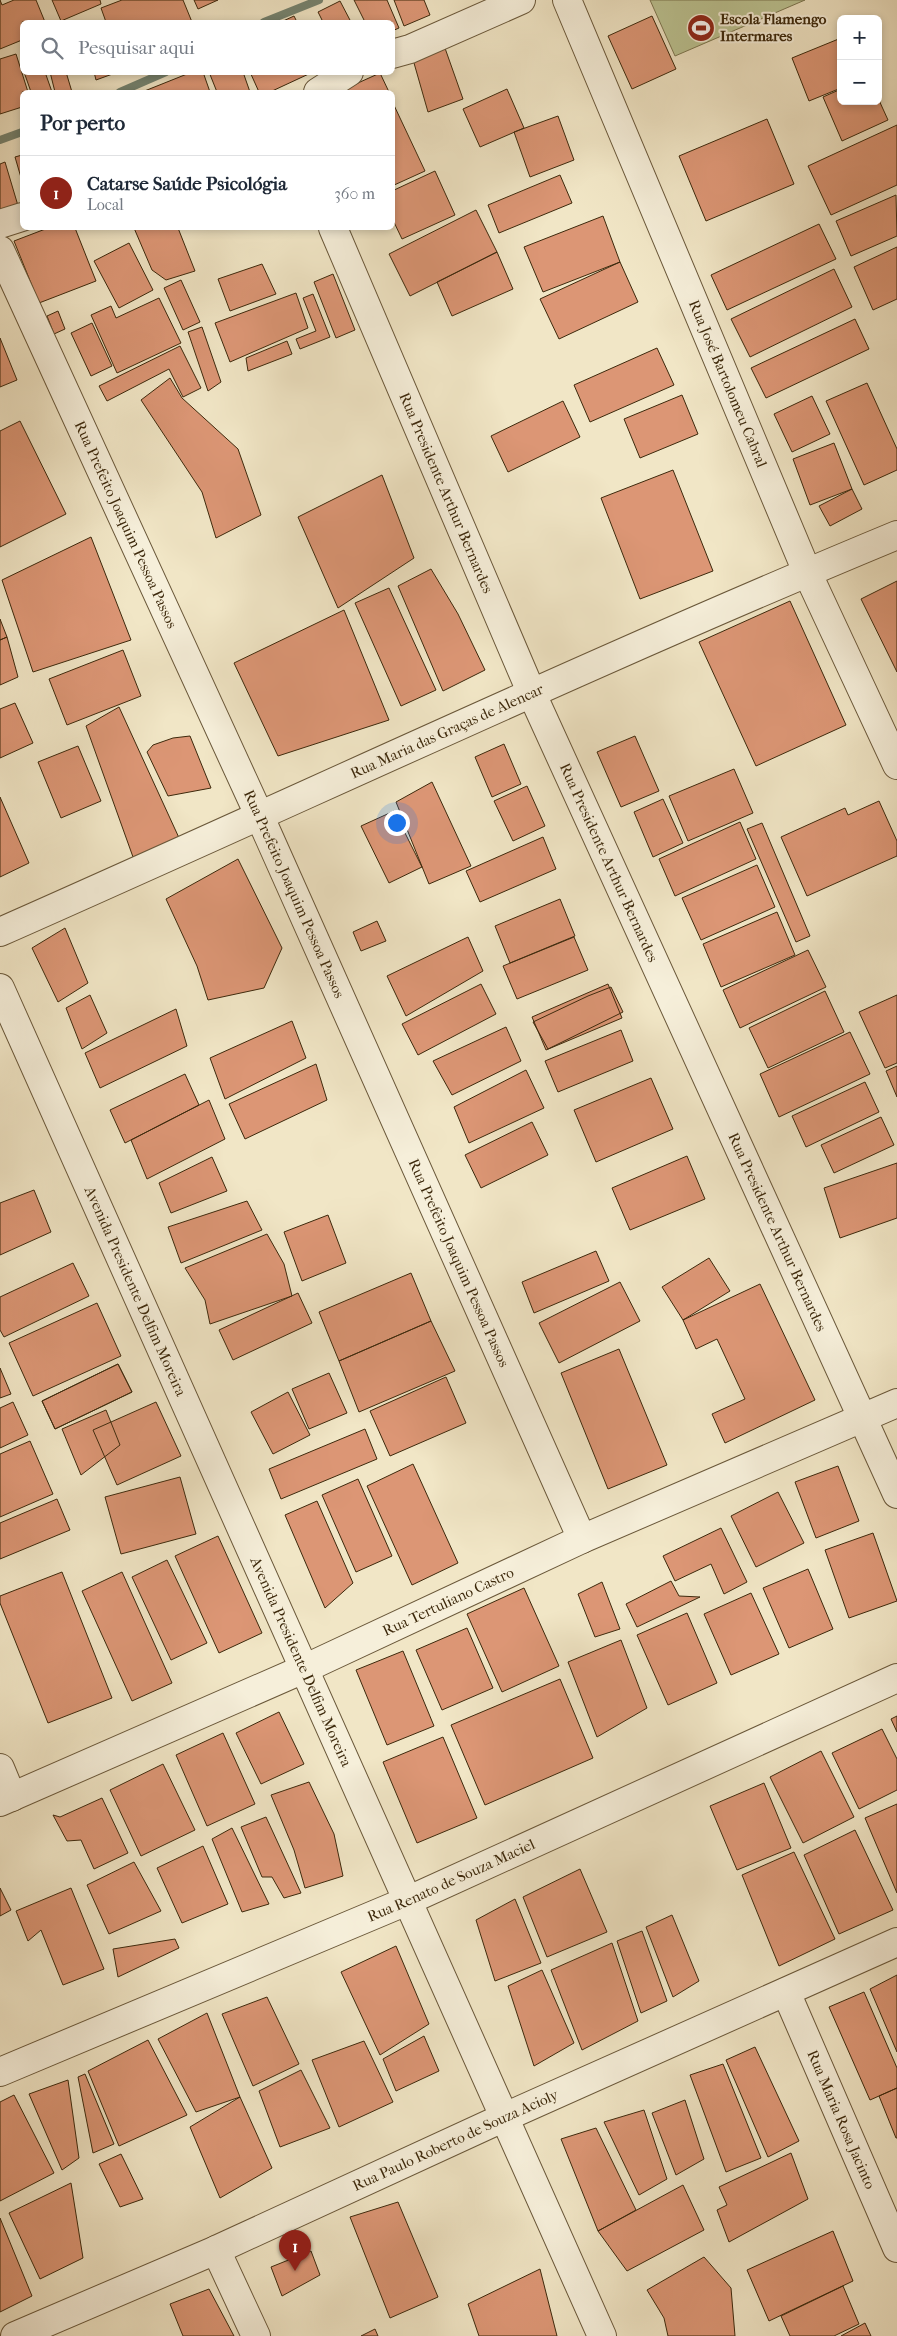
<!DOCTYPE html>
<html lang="pt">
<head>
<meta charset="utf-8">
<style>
	body { margin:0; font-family:"IM FELL French Canon",serif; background:#f6f6f7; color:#1f2937 }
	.controls { position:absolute; right:15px; top:15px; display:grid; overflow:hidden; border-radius:8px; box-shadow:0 2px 8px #0003 }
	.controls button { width:45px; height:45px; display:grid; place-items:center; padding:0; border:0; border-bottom:1px solid #e0e1e3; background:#fff; color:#1f2937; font:25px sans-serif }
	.you { position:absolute; left:396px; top:822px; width:18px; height:18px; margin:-12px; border:4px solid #fff; border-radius:50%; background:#1a73e8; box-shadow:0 0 0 8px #1a73e833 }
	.badge { display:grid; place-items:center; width:32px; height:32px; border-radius:50%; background:#8f2418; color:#fff; font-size:16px; font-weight:700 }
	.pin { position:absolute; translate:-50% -41px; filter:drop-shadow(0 1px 2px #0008) }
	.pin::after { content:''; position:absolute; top:26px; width:18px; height:15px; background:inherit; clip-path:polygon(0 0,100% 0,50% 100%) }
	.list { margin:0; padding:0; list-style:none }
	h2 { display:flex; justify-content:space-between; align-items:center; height:65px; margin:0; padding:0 20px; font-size:21px }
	h2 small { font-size:16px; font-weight:400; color:#747a83 }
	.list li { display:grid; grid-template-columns:32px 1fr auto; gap:15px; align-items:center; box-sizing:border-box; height:75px; padding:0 20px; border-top:1px solid #e0e1e3 }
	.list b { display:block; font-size:19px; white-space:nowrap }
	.list p { margin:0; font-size:16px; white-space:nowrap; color:#747a83 }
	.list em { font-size:16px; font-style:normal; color:#747a83 }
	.icon { flex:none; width:28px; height:28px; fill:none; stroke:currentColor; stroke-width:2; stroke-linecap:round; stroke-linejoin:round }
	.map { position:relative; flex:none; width:897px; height:2336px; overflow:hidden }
	.search { position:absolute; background:#fff; box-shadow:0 2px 8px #0003; left:20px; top:20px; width:375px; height:55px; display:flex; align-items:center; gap:12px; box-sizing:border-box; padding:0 18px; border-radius:8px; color:#747a83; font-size:19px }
	.panel { position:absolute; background:#fff; box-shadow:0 2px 8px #0003; left:20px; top:90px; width:375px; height:140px; border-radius:8px }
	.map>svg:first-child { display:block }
	.green { fill:#bcc493; stroke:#7c7650 }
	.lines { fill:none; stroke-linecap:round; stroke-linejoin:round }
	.stream { stroke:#758471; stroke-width:8 }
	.building { fill:#dc9675; stroke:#3d290c }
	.minor-casing { stroke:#6a583a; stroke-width:30 }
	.minor { stroke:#f6efda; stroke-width:28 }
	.labels { text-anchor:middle; stroke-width:4; stroke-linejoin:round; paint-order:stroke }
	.poi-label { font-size:15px; font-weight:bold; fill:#3d290c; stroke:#f6efda; text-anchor:start }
	.street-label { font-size:15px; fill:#3d290c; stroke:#f6efda }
</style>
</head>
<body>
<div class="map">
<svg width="897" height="2336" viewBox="0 0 897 2336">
	<rect width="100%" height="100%" fill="#f1e6c6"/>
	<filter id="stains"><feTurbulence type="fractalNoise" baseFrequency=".004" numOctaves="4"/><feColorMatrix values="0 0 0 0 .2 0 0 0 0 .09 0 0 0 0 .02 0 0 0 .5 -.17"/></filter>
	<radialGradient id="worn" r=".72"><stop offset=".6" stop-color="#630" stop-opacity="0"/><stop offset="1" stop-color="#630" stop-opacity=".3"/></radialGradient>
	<path class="green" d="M650 0H805L675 56Z"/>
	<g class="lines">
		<path class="stream" d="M264 22 319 0
			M120 92 166 72
			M0 140 22 132"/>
	</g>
	<path class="building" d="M0 0 2 5 14 0H36L45 22H22V40L0 49Z
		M52 0H100L101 4 61 21Z
		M122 0H183L192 22H106L101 8Z
		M194 0H218L198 9Z
		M354 0H387L399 28 392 31V22H365Z
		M394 0H424L430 15 404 26Z
		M340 1 351 22H323L318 12Z
		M294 16 297 22H281Z
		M652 16 676 69 632 89 608 36Z
		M440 34 463 99 428 112 410 49Z
		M841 38V88L809 101 792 58Z
		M16 54 28 92H22V107L0 114V59Z
		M24 72H45L52 92H31Z
		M50 72H66L72 92H55Z
		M94 72H118L96 80Z
		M192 72H203L210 92H142Z
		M209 72H243L250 92H217Z
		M250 72H313L270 92H259Z
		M380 73 389 92H338Z
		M507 89 524 128 480 147 463 109Z
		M841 89V101H878V98L888 120 842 141 823 97Z
		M392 101 425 171 392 186Z
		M558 116 574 160 530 177 514 132Z
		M767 119 794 184 706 221 679 156Z
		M897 125V185L831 215 808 166Z
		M22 155V181L15 157Z
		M5 162 19 209 0 215V164Z
		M435 171 455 215 402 239 392 218V191Z
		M560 175 572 203 499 233 488 205Z
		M896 195 897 236 851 256 836 221Z
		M476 210 497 252 410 296 389 254Z
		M603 216 620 262 543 292 524 247Z
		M819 224 836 259 727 310 711 275Z
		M48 228H75L96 281 39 303 14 241Z
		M134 228H178L195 271 166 280 152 270Z
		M129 243 153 290 119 308 94 261Z
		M897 247V299L873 310 854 267Z
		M497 252 513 289 452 316 437 282Z
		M620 262 638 302 559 339 540 299Z
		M262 264 276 294 230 311 218 279Z
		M834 269 852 307 750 357 731 319Z
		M333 274 355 330 336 338 314 282Z
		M181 280 200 322 183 330 164 288Z
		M296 293 308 328 230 362 215 323Z
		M313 294 330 337 300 349 296 339 316 331 303 298Z
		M159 298 181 343 117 373 91 315 111 306 116 318Z
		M58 311 65 329 54 334 47 316Z
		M855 319 869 349 766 398 751 368Z
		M92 323 112 366 91 376 71 333Z
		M202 327 221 382 208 391 188 332Z
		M0 338 17 380 0 387Z
		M287 341 292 354 248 371 246 358Z
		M180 346 201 388 183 397 169 369 107 401 99 386Z
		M657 348 674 385 590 422 574 385Z
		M170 378 182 398 238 449 261 515 216 538 202 492 141 400Z
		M867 383 897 449V470L864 485 826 401Z
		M682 395 698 434 640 458 624 419Z
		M812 396 830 434 792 452 774 414Z
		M563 401 580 437 508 472 491 436Z
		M20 421 66 514 0 547V431Z
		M834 443 852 489 810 505 793 459Z
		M673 470 713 571 640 599 601 498Z
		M382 475 414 558 338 608 298 517Z
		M852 489 862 509 830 526 819 506Z
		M91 537 131 640 33 672 2 580Z
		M431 569 458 614 485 670 443 691 398 586Z
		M897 581V672L861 599Z
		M389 588 436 690 401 706 355 603Z
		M790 601 846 725 756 766 699 642Z
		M344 610 389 720 278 756 234 663Z
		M0 619 7 637 0 640Z
		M7 637 18 677 0 685V640Z
		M123 650 141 696 67 725 49 679Z
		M15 703 33 743 0 758V709Z
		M119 707 180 840 133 857 86 726Z
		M190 736 211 788 168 796 147 752 153 745 173 738Z
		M635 736 659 791 621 807 597 752Z
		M504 744 521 784 492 797 475 757Z
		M78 746 101 801 61 818 38 762Z
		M734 769 753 813 688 841 669 796Z
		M432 782 471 866 429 884 396 802Z
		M527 786 545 826 513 841 494 801Z
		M0 797 29 863 0 877Z
		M663 799 683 843 653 857 634 812Z
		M879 801 897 841V856L807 896 781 837 845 808 848 815Z
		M394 811 422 867 389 883 361 826Z
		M740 822 756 859 675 896 659 859Z
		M762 823 810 936 796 942 747 829Z
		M543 837 556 869 480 902 466 871Z
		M238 859 282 948 264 988 208 1000 197 966 166 899Z
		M757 865 775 907 701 940 682 898Z
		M560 899 575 936 510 963 495 926Z
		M777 912 795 955 721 987 703 944Z
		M377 921 386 941 361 951 353 932Z
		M65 928 88 983 58 1002 32 948Z
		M468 937 483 971 406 1016 387 976Z
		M574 937 588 970 517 999 503 966Z
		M808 950 826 987 740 1028 723 990Z
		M481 984 496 1014 418 1055 402 1024Z
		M608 984 622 1018 546 1050 532 1017Z
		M611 987 623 1012 548 1049 533 1022 588 996Z
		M825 991 844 1032 768 1068 749 1028Z
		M90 995 107 1033 82 1049 66 1008Z
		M897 995V1063L885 1068 859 1012Z
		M176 1009 187 1046 100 1088 85 1053Z
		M292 1021 306 1058 225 1099 210 1058Z
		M506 1027 521 1061 452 1095 433 1061Z
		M621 1030 633 1061 558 1092 545 1061Z
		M850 1032 870 1074 779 1117 760 1074Z
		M316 1064 327 1100 245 1139 229 1104Z
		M897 1066V1097L886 1071Z
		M526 1070 544 1108 469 1143 454 1107Z
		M185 1074 199 1105 125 1143 110 1110Z
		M651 1078 673 1129 596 1162 574 1110Z
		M865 1082 879 1112 806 1147 792 1116Z
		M209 1100 225 1139 147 1179 131 1140Z
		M881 1117 894 1145 834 1173 821 1145Z
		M532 1122 548 1155 481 1188 465 1155Z
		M687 1156 705 1199 630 1230 612 1188Z
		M212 1157 227 1191 171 1213 159 1183Z
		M897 1163V1218L840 1238 824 1188Z
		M34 1190 51 1232 0 1255V1203Z
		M247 1201 262 1230 181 1263 168 1227Z
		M328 1215 346 1263 302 1281 284 1232Z
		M267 1234 284 1264 292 1296 210 1324 205 1300 185 1268Z
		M596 1251 609 1281 534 1313 522 1282Z
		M709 1258 730 1291 683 1320 662 1287Z
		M73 1263 89 1296 4 1337 0 1330V1297Z
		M411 1273 431 1321 339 1361 319 1312Z
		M620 1282 640 1321 559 1363 539 1323Z
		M760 1284 815 1400 725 1443 712 1414 745 1399 717 1339 696 1349 683 1320Z
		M298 1293 312 1323 233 1360 219 1330Z
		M97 1303 121 1356 33 1396 9 1343Z
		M431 1321 455 1371 359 1412 339 1361Z
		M619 1349 667 1465 608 1489 561 1373Z
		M118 1364 132 1392 55 1429 42 1401Z
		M118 1364 132 1392 55 1429 42 1401Z
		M0 1368 11 1394 0 1398Z
		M329 1373 347 1413 309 1429 292 1389Z
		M446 1377 466 1423 390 1456 370 1411Z
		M288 1392 310 1435 273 1454 251 1412Z
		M13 1402 28 1435 0 1448V1408Z
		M156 1402 181 1456 117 1485 93 1430Z
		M106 1410 120 1445 81 1475 62 1429Z
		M365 1429 377 1459 281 1499 269 1469Z
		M30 1441 53 1494 0 1517V1454Z
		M413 1464 458 1563 412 1585 367 1486Z
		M838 1466 859 1521 816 1538 795 1482Z
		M180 1477 196 1534 121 1554 105 1497Z
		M358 1479 392 1556 356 1572 322 1495Z
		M778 1492 804 1543 756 1567 731 1516Z
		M57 1499 70 1530 0 1559V1523Z
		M317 1501 353 1583 325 1608 285 1515Z
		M721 1528 747 1582 724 1594 711 1564 675 1581 663 1556Z
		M873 1533 897 1601 849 1618 825 1550Z
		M218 1536 262 1633 219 1653 175 1556Z
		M167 1560 207 1643 171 1660 132 1577Z
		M808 1569 833 1629 789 1648 763 1588Z
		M62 1572 112 1698 48 1723 0 1603V1596Z
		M122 1572 172 1683 132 1701 82 1591Z
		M671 1581 679 1596 700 1597 637 1627 626 1604Z
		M602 1582 620 1629 595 1637 578 1594Z
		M524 1588 559 1666 502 1692 467 1614Z
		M751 1593 779 1654 731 1675 704 1614Z
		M687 1613 717 1683 668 1705 637 1635Z
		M467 1628 493 1688 442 1710 416 1650Z
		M621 1640 647 1708 597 1737 568 1662Z
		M403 1651 434 1726 387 1745 356 1670Z
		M560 1679 593 1758 485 1805 451 1725Z
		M279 1712 304 1764 261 1784 236 1733Z
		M897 1716V1732L891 1719Z
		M882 1729 897 1759V1790L859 1809 832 1753Z
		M223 1733 255 1804 207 1826 176 1755Z
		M443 1737 477 1818 417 1843 383 1762Z
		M821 1751 854 1817 803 1843 770 1777Z
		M163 1764 195 1830 141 1856 110 1790Z
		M309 1782 334 1834 343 1876 305 1888 294 1850 271 1795Z
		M764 1783 791 1848 737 1870 710 1806Z
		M102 1798 128 1853 94 1869 81 1840 67 1841 53 1815 60 1817Z
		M897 1804V1893L865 1818Z
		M266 1817 301 1893 284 1898 272 1877H262L241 1827Z
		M232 1828 269 1904 242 1912 212 1839Z
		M855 1830 893 1910 839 1934 804 1855Z
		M203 1846 228 1904 182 1923 157 1868Z
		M794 1852 835 1939 779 1966 742 1875Z
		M134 1862 161 1911 109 1934 87 1885Z
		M580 1869 607 1932 547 1957 523 1897Z
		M0 1888 11 1910 0 1916Z
		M71 1888 104 1969 63 1985 41 1930 28 1941 16 1911Z
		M515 1899 541 1963 495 1981 476 1920Z
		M672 1915 699 1981 673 1997 646 1927Z
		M642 1931 667 2001 641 2013 617 1941Z
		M175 1939 179 1948 118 1977 113 1949Z
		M612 1943 638 2021 582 2050 551 1970Z
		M396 1946 429 2024 380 2055 341 1972Z
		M542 1970 574 2043 534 2066 508 1986Z
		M897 1975V2052L870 1989Z
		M864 1992 897 2068V2088L870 2100 829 2007Z
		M267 1997 299 2064 253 2086 222 2014Z
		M207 2013 240 2097 196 2112 158 2039Z
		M424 2036 439 2071 396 2091 383 2059Z
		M148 2040 187 2115 119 2146 88 2071Z
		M364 2041 393 2102 339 2127 312 2060Z
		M755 2047 799 2141 768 2157 726 2060Z
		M723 2064 761 2158 726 2172 690 2075Z
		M301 2070 330 2128 280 2147 259 2091Z
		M85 2074 114 2144 93 2153 78 2077Z
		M68 2080 79 2158 62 2170 29 2094Z
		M897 2088V2138H896L879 2096Z
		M14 2095 54 2173 0 2201V2102Z
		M240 2097 272 2168 220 2198 190 2127Z
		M685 2100 704 2159 676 2175 652 2113Z
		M644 2110 667 2179 639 2195 604 2122Z
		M596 2128 636 2210 598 2231 561 2139Z
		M791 2153 808 2199 729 2242 717 2210 727 2205 719 2187Z
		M121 2154 143 2199 120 2207 99 2164Z
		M71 2183 83 2258 40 2279 9 2213Z
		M683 2185 704 2230 627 2271 598 2231Z
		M398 2202 438 2297 390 2318 350 2217Z
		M0 2218 32 2296 0 2312Z
		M833 2231 853 2281 769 2321 747 2270Z
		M311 2251 320 2275 282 2296 271 2267Z
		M704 2257 731 2288 735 2336H668L664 2318 647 2290Z
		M540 2269 557 2336H479L468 2304Z
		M843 2286 859 2324 834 2336H790L781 2316Z
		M209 2289 234 2336H183L170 2304Z
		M865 2323 871 2336H841Z
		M375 2329 378 2336H361Z"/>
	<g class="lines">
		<g class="minor-casing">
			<g id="minor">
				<path id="s1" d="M567 0 807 572 897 765"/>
				<path d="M392 54 410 49 521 0"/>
				<path d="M318 92 349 72"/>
				<path d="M0 224 22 217"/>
				<path id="s2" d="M333 228 532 694 897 1494"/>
				<path id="s3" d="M0 250 260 817 582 1539"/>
				<path id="s4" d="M0 932C299 800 595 660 897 535"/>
				<path id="s5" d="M0 988 602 2336"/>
				<path d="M0 1768 12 1797"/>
				<path id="s6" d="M0 1802 306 1668 582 1539 897 1403"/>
				<path id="s7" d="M786 1992 897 2248"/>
				<path id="s8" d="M0 2072 407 1901 897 1678"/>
				<path d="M216 2250 256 2336"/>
				<path id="s9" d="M15 2336 216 2250 505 2117 897 1942"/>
			</g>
		</g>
		<use href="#minor" class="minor"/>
	</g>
	<defs>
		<g id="stadium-disc" transform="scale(1.4375)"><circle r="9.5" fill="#8f2418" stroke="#f6efda"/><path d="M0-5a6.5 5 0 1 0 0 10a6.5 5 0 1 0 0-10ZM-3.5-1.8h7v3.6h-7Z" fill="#fff"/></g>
	</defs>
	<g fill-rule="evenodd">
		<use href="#stadium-disc" x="701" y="28"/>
	</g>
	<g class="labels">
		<g class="poi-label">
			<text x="720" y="24">Escola Flamengo<tspan x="720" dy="17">Intermares</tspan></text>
		</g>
		<g class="street-label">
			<text dy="5" stroke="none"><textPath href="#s1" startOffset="416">Rua José Bartolomeu Cabral</textPath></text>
			<text dy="5" stroke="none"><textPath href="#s2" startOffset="288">Rua Presidente Arthur Bernardes</textPath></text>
			<text dy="5" stroke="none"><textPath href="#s3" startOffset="302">Rua Prefeito Joaquim Pessoa Passos</textPath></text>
			<text dy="5" stroke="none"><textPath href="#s4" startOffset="490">Rua Maria das Graças de Alencar</textPath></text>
			<text dy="5" stroke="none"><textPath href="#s2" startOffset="692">Rua Presidente Arthur Bernardes</textPath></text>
			<text dy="5" stroke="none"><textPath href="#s3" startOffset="708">Rua Prefeito Joaquim Pessoa Passos</textPath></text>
			<text dy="5" stroke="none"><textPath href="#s2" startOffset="1098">Rua Presidente Arthur Bernardes</textPath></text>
			<text dy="5" stroke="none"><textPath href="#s3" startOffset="1112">Rua Prefeito Joaquim Pessoa Passos</textPath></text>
			<text dy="5" stroke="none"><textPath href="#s5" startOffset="332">Avenida Presidente Delfim Moreira</textPath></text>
			<text dy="5" stroke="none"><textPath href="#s6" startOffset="491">Rua Tertuliano Castro</textPath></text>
			<text dy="5" stroke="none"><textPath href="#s5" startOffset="738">Avenida Presidente Delfim Moreira</textPath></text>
			<text dy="5" stroke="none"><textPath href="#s8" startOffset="490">Rua Renato de Souza Maciel</textPath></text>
			<text dy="5" stroke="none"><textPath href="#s7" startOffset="139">Rua Maria Rosa Jacinto</textPath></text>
			<text dy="5" stroke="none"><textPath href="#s9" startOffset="482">Rua Paulo Roberto de Souza Acioly</textPath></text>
		</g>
	</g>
	<rect width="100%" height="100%" filter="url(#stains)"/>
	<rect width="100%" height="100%" fill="url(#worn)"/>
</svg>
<div class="controls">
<button>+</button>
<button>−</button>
</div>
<div class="you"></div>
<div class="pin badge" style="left:295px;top:2271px">1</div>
<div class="search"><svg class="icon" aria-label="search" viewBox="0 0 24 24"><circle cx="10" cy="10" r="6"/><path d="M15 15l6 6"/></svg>Pesquisar aqui</div>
<section class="panel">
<h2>Por perto<small></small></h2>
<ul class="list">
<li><span class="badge">1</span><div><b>Catarse Saúde Psicológia</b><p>Local</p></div><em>360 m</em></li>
</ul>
</section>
</div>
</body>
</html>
